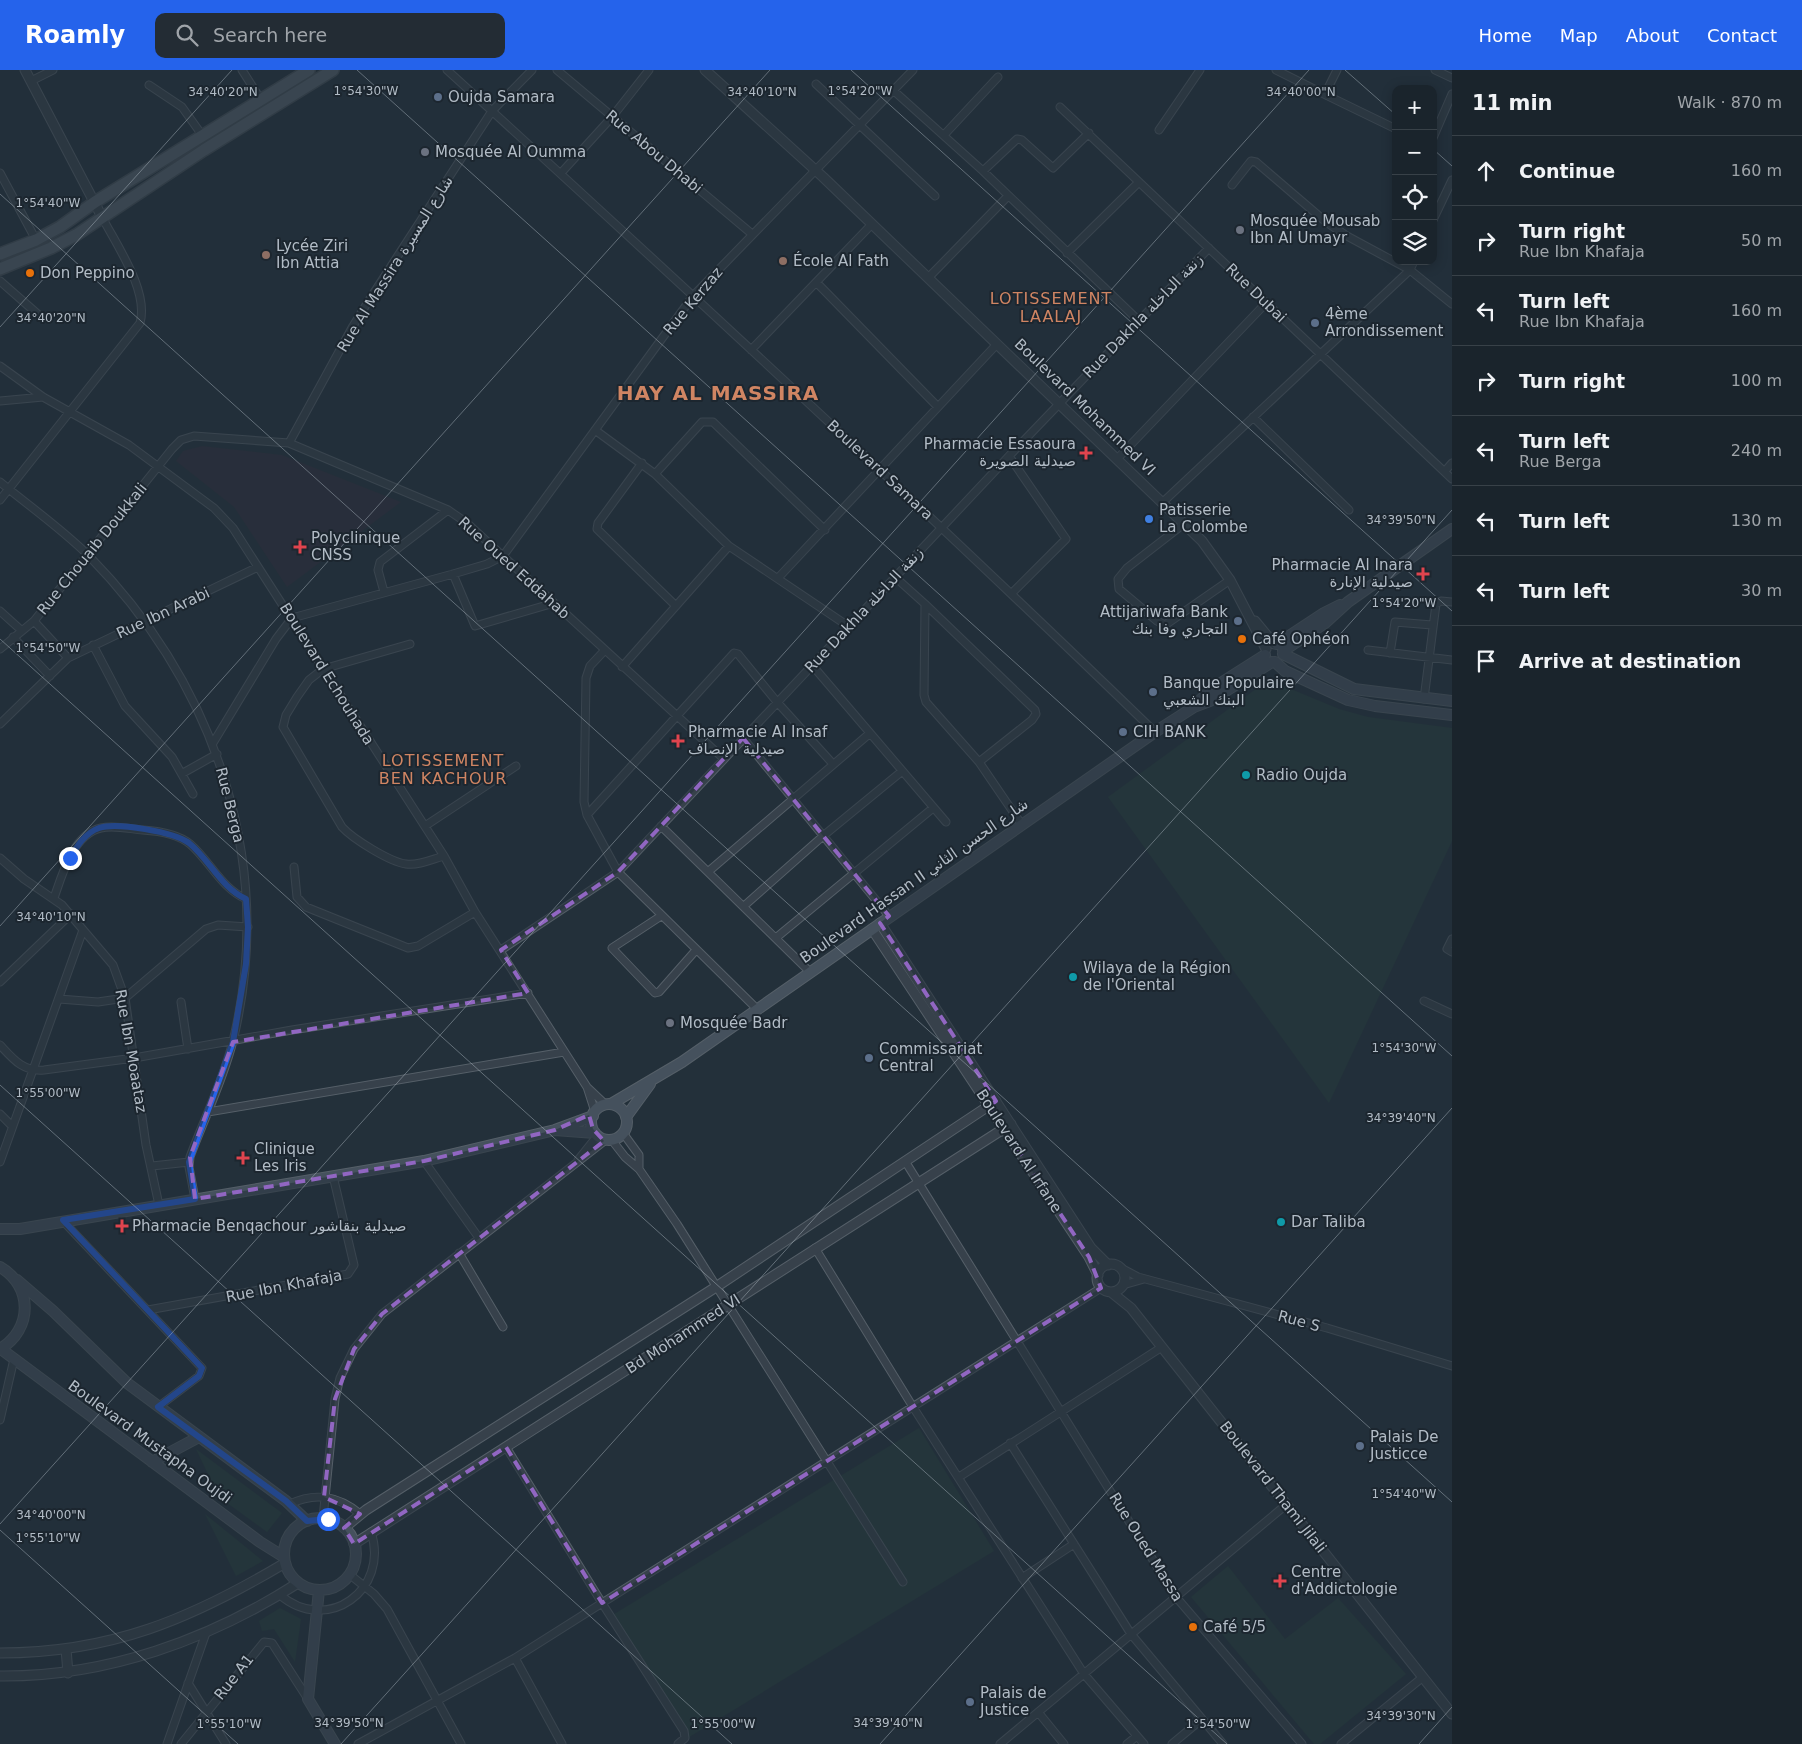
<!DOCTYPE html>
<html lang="en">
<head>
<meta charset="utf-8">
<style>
	body { margin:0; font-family:"DejaVu Sans","Noto Sans Arabic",sans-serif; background:#232c34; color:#f1f3f6 }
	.controls { position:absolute; right:15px; top:15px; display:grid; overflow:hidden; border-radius:10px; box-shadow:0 2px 12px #0003 }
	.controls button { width:45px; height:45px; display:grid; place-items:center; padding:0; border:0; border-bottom:1px solid #384148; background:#1a242c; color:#f1f3f6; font:25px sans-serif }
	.stop { position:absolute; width:15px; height:15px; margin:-11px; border:4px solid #2563eb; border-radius:50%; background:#fff }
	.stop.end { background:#2563eb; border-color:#fff; box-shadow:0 1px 5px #0008 }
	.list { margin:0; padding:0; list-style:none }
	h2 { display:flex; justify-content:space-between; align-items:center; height:65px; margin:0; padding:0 20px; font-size:21px }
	h2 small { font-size:16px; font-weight:400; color:#9fa4a9 }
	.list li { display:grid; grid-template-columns:32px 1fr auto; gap:15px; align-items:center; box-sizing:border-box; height:70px; padding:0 20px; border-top:1px solid #384148 }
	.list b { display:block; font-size:19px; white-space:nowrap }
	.list p { margin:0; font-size:16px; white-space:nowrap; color:#9fa4a9 }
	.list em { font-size:16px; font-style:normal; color:#9fa4a9 }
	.icon { flex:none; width:28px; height:28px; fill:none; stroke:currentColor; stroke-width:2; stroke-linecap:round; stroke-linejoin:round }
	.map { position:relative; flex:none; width:1452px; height:1674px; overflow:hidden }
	header { display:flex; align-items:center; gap:30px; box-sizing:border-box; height:70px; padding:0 25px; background:#2563eb; color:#fff }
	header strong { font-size:24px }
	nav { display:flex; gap:28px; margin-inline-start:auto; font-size:18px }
	.search { width:350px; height:45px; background:#232c34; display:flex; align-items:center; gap:12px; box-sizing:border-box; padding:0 18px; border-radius:10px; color:#9fa4a9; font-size:19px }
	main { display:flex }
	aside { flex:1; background:#1a242c }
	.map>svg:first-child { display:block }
	.medical { fill:#2f2e3c }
	.green { fill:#263d3c }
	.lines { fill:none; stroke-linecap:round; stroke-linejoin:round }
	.minor-casing { stroke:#555f68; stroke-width:9 }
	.tertiary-casing { stroke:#555f68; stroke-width:11 }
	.secondary-casing { stroke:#555f68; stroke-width:12 }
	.primary-casing { stroke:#434d56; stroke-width:14 }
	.minor { stroke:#37414b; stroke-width:7 }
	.tertiary { stroke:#37414b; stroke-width:9 }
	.secondary { stroke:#45515d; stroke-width:10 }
	.primary { stroke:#55616b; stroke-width:11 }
	.route { stroke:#2563eb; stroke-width:6 }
	.marked { fill:none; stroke:#9166c2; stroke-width:4; stroke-dasharray:10 6; stroke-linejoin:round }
	.ticks { fill:none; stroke:#b2bcc6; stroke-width:1; stroke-opacity:0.45 }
	.service-dot { fill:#5c6f8a; stroke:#1c262f; stroke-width:2 }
	.worship-dot { fill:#6b7280; stroke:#1c262f; stroke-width:2 }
	.education-dot { fill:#8d6e63; stroke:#1c262f; stroke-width:2 }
	.food-dot { fill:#e8710a; stroke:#1c262f; stroke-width:2 }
	.health-dot { fill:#e0444e; stroke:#1c262f; stroke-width:2 }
	.shop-dot { fill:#3f7fe0; stroke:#1c262f; stroke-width:2 }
	.culture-dot { fill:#0f9aa8; stroke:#1c262f; stroke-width:2 }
	.labels { text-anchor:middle; stroke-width:4; stroke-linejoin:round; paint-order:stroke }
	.poi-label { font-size:15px; fill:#b2bcc6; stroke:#1c262f; text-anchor:start }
	.street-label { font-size:15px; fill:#b2bcc6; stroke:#1c262f }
	.neighbourhood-label { font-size:16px; letter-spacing:1px; fill:#d08563; stroke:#1c262f }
	.district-label { font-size:20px; font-weight:bold; letter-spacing:1px; fill:#d08563; stroke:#1c262f }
	.ticks-label { font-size:12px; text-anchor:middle; fill:#b2bcc6; stroke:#1c262f; stroke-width:4; stroke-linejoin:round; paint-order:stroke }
</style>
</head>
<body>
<header>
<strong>Roamly</strong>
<div class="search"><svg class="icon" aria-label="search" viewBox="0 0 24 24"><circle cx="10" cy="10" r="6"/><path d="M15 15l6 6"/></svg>Search here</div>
<nav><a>Home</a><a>Map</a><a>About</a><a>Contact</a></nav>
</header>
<main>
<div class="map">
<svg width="1452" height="1674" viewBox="0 0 1452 1674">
	<rect width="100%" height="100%" fill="#23303a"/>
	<path class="medical" d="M202 376 282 385 401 432 287 517 234 437 176 391 183 381Z"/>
	<path class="green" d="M1274 612 1339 639 1368 647 1452 658V771L1329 1033 1108 727 1256 619Z
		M919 1358 994 1481 686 1669 611 1546Z
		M196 1379 282 1443 267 1462 219 1427Z
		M205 1444 263 1491 236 1506Z
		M1228 1496 1285 1569 1338 1528 1406 1604 1320 1674H1314L1191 1527Z
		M280 1538 301 1549 295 1592 274 1559 262 1561 259 1551Z"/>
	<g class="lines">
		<g class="minor-casing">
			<path id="minor" d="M242 0 261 30
				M447 0C686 218 923 437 1155 662
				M557 0 752 164
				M1276 0 1328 26
				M1337 0 1326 22 1328 26 1396 59
				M1435 0 1452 8
				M31 11 53 0
				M816 14 935 126
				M149 15 182 37 202 65
				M894 21 983 101 1138 250
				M1060 37 1452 409
				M1159 60 1200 0
				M944 65 998 7
				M1433 68 1452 24
				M983 101 1017 69 1022 70 1053 98 1089 63
				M0 103 36 170
				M561 103 612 47 649 0
				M1232 115 1251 91 1256 92 1326 152 1347 166 1410 200 1452 234
				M1433 150 1452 110
				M1067 183 1139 112
				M928 208 1008 126
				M0 211 41 247
				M817 213 938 337
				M751 280 872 154
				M0 296 43 327 129 375 214 438 233 458 444 786 475 842 587 1017 606 1035
				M0 331 43 327
				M1253 347 1349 440
				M595 360 655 404 729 476 848 556
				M289 373 353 256 371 227 492 41 532 0
				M1009 386 1066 469 1012 523
				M1117 389 1266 233
				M642 393 598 453 597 459 676 536
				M1445 401 1452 393
				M655 404 702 352H713L825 460
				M0 412C29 436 62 459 89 486 216 616 276 793 233 971 223 1011 204 1049 190 1087L189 1097 195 1129
				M0 430 140 253C149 221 117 176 102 147
				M1163 432 1410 200 1414 191
				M1185 453 1127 498 1118 509 1119 519 1157 551 1165 555 1230 510
				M453 504 475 556 554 533
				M779 507 997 274
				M895 507 925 534 924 625 926 632 979 692 1022 755
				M384 522 378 500 380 492 448 440
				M925 534 1035 640 1036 644 1032 650 979 692
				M0 541 21 560
				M34 551 68 588
				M13 567 50 606
				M410 574 323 599 309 610 297 627 286 645 283 657 342 757C353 769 390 792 406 794 418 796 433 789 444 786
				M93 575 125 636 172 687 193 724
				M0 579 34 551 172 379 181 370 194 366 289 373 448 440 467 453 724 689
				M1368 580 1452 590
				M604 581 590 596 586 608 584 732 587 745 618 802 756 938
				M1390 583 1395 552 1432 555
				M812 595 946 752
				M622 597 729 476
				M1424 629 1436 534 1441 531 1452 532
				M0 654 68 588 258 497
				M743 668 889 846
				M213 673 276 569 292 548 453 504 487 494 503 486 693 226 913 0
				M183 703 217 684
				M587 745 734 583 738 584 777 632 833 694
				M425 756 516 696
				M661 756 810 902
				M0 788 24 809 62 835 113 895 125 928 146 1075 159 1135
				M294 797 297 827 306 837 408 878 418 876 475 842
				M709 801 869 664
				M54 828C62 805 73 764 101 758 114 755 130 759 143 760 158 761 178 764 190 774 210 791 221 818 246 829
				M744 836 823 766 901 702
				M661 846 612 878 655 923 659 922 696 880
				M777 867 933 738
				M1452 869 1447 879 1452 882
				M501 880 618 802 1009 386 1209 178
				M0 912 71 844
				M59 929 98 932 125 928 206 859 218 855 248 857
				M1424 931 1452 944
				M181 932 188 979
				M0 975C13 989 23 1002 44 1000L134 988 292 960 528 923
				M587 1017 595 1042
				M208 1042 564 982
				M0 1044 12 1056
				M623 1063 639 1085V1099
				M611 1069 625 1087 639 1099 677 1154 903 1512
				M578 1090 598 1065
				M424 1091 479 1168
				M905 1091 1176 1527 1302 1674
				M0 1092 83 860
				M152 1096 189 1092
				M63 1151 202 1298 199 1306 158 1337
				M815 1178 913 1337 1084 1604 1144 1674
				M459 1183 503 1257
				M1121 1198 1138 1207 1327 1258 1452 1296
				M1123 1215 1144 1209
				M148 1240 348 1204 354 1195 333 1106
				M0 1350 14 1289
				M1010 1373 1131 1564 1223 1674
				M506 1377 602 1533 684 1661 685 1668 678 1674
				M959 1407 1162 1277
				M290 1434C315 1422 339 1426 360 1444
				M323 1448 335 1329 340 1308 354 1279 382 1244 607 1069
				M349 1504 374 1524 387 1539 461 1674
				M1022 1508 1074 1474
				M280 1525C327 1565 390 1520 371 1462
				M515 1588 562 1674
				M188 1613 226 1674
				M1038 1642 1064 1674
				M167 1674 206 1563
				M181 1674 264 1572 272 1573 308 1629
				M358 1674 515 1588 1101 1218
				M1000 1674 1287 1434
				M1127 1674 1137 1666
				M1172 1674 1202 1649
				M1341 1674 1423 1607"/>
		</g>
		<g class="tertiary-casing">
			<path id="tertiary" d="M25 0 102 147
				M705 0 823 107 1202 471 1230 510 1266 579
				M1255 551 1274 574
				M880 853 1091 1178 1108 1195
				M872 859 1089 1187 1098 1205
				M1097 1208a14 14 0 1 1 28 0a14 14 0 1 1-28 0Z
				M1111 1222 1131 1238 1452 1644
				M344 1458 366 1440 716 1217 996 1031
				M354 1474 1011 1054
				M66 1579 68 1603
				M0 1583C111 1583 191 1549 285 1493
				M0 1606C106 1607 209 1570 298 1513"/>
		</g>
		<g class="secondary-casing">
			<path id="secondary" d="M1277 574 1324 543 1340 535
				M1283 581 1325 553 1348 532 1452 459
				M1283 584 1354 619 1452 631
				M1275 592 1285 601 1348 630 1375 636 1452 645
				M1195 635 1213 618 1265 585
				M611 1034 682 992 1155 662 1194 637 1210 631 1272 592
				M591 1052a18 18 0 1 1 36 0a18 18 0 1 1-36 0Z
				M626 1047 650 1014
				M555 1060 595 1063
				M0 1159H20L424 1091 555 1060 593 1046
				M0 1197C33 1216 33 1259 0 1279
				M17 1210 53 1241 127 1313 286 1431 307 1451
				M1 1279 260 1472 284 1487
				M152 1392 199 1367
				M284 1484a36 36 0 1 1 72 0a36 36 0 1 1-72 0Z
				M319 1520 308 1629 335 1674"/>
		</g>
		<g class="primary-casing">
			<path id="primary" d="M0 184 36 170 60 157 95 132 309 0
				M0 199 51 178 76 165 204 80 333 0"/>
		</g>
		<use href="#minor" class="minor"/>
		<use href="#tertiary" class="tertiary"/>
		<use href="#secondary" class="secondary"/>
		<use href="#primary" class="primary"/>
	</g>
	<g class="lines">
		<path class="route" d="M70 788C77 776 85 763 99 758 117 752 174 762 189 773 210 790 221 818 246 829L248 857 246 894 233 972 189 1092 195 1129 63 1150 202 1298 199 1306 158 1337 286 1431 307 1451 328 1449"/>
	</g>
	<path d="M0 0H1452V1674H0ZM743 668 889 846 880 853 996 1031 989 1036 1089 1187 1101 1218 602 1533 506 1377 354 1474 344 1458 360 1444 324 1427 335 1329 354 1279 382 1244 604 1071 593 1059 589 1045 555 1060 424 1091 195 1129 190 1087 233 972 528 923 501 880 618 802Z" fill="#23303a" fill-opacity=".55" fill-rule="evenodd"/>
	<path class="marked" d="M743 668 889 846 880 853 996 1031 989 1036 1089 1187 1101 1218 602 1533 506 1377 354 1474 344 1458 360 1444 324 1427 335 1329 354 1279 382 1244 604 1071 593 1059 589 1045 555 1060 424 1091 195 1129 190 1087 233 972 528 923 501 880 618 802Z"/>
	<path class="ticks" d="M357 0 1452 986M851 0 1452 541M1345 0 1396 45M1433 79 1452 96M0 124 1452 1432M0 257 232 0M0 569 1227 1674M0 856 770 0M0 1015 732 1674M0 1454 1309 0M0 1460 238 1674M341 1674 1452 440M880 1674 1452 1038M1419 1674 1452 1637"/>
	<g class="service-dot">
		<circle cx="438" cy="27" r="5"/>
		<circle cx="1315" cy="253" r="5"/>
		<circle cx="1238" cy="551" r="5"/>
		<circle cx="1153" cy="622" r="5"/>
		<circle cx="1123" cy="662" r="5"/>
		<circle cx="869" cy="988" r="5"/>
		<circle cx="1360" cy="1376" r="5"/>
		<circle cx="970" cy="1632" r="5"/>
	</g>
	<g class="worship-dot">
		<circle cx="425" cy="82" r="5"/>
		<circle cx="1240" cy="160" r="5"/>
		<circle cx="670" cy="953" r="5"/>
	</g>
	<g class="education-dot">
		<circle cx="266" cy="185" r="5"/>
		<circle cx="783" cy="191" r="5"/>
	</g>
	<g class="food-dot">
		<circle cx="30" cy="203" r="5"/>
		<circle cx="1242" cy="569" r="5"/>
		<circle cx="1193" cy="1557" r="5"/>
	</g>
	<g class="health-dot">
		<path d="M1083.5 375.5h5v5h5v5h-5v5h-5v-5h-5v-5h5z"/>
		<path d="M297.5 469.5h5v5h5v5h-5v5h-5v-5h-5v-5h5z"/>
		<path d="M1420.5 496.5h5v5h5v5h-5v5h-5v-5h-5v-5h5z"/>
		<path d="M675.5 663.5h5v5h5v5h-5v5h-5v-5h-5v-5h5z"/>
		<path d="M240.5 1080.5h5v5h5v5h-5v5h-5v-5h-5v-5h5z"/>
		<path d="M119.5 1148.5h5v5h5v5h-5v5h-5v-5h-5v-5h5z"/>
		<path d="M1277.5 1503.5h5v5h5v5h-5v5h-5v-5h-5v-5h5z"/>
	</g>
	<circle class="shop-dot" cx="1149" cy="449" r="5"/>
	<g class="culture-dot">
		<circle cx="1246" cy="705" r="5"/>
		<circle cx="1073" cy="907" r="5"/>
		<circle cx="1281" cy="1152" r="5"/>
	</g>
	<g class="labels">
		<g class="poi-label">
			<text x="448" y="32">Oujda Samara</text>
			<text x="435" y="87">Mosquée Al Oumma</text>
			<text x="1250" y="156">Mosquée Mousab<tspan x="1250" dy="17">Ibn Al Umayr</tspan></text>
			<text x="276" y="181">Lycée Ziri<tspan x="276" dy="17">Ibn Attia</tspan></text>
			<text x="793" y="196">École Al Fath</text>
			<text x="40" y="208">Don Peppino</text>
			<text x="1325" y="249">4ème<tspan x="1325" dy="17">Arrondissement</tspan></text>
			<text x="1076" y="379" text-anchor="end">Pharmacie Essaoura<tspan x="1076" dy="17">صيدلية الصويرة</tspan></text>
			<text x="1159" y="445">Patisserie<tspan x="1159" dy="17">La Colombe</tspan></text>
			<text x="311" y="473">Polyclinique<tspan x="311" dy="17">CNSS</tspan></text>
			<text x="1413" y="500" text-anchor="end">Pharmacie Al Inara<tspan x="1413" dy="17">صيدلية الإنارة</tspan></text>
			<text x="1228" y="547" text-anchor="end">Attijariwafa Bank<tspan x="1228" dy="17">التجاري وفا بنك</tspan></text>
			<text x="1252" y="574">Café Ophéon</text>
			<text x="1163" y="618">Banque Populaire<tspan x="1163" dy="17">البنك الشعبي</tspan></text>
			<text x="688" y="667">Pharmacie Al Insaf<tspan x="688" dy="17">صيدلية الإنصاف</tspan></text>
			<text x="1133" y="667">CIH BANK</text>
			<text x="1256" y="710">Radio Oujda</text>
			<text x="1083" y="903">Wilaya de la Région<tspan x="1083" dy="17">de l'Oriental</tspan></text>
			<text x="680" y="958">Mosquée Badr</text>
			<text x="879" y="984">Commissariat<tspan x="879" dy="17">Central</tspan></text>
			<text x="254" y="1084">Clinique<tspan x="254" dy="17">Les Iris</tspan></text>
			<text x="1291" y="1157">Dar Taliba</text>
			<text x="132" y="1161">Pharmacie Benqachour صيدلية بنقاشور</text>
			<text x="1370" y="1372">Palais De<tspan x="1370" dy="17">Justicce</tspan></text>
			<text x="1291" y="1507">Centre<tspan x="1291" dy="17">d'Addictologie</tspan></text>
			<text x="1203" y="1562">Café 5/5</text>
			<text x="980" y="1628">Palais de<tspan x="980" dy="17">Justice</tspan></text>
		</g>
		<g class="street-label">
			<text transform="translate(654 82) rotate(40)" y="5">Rue Abou Dhabi</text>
			<text transform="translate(395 194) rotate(-58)" y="5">Rue Al Massira شارع المسيرة</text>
			<text transform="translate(1256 223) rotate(44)" y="5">Rue Dubai</text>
			<text transform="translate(693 231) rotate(-50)" y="5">Rue Kerzaz</text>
			<text transform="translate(1143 246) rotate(-46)" y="5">Rue Dakhla زنقة الداخلة</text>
			<text transform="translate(1085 337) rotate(44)" y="5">Boulevard Mohammed VI</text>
			<text transform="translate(880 400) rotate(43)" y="5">Boulevard Samara</text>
			<text transform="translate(92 479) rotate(-51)" y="5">Rue Chouaib Doukkali</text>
			<text transform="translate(514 498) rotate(42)" y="5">Rue Oued Eddahab</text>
			<text transform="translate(864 540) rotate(-47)" y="5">Rue Dakhla زنقة الداخلة</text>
			<text transform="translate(163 543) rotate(-25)" y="5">Rue Ibn Arabi</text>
			<text transform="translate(327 604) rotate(58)" y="5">Boulevard Echouhada</text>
			<text transform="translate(230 735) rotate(76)" y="5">Rue Berga</text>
			<text transform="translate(914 811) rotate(-35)" y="5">Boulevard Hassan II شارع الحسن الثاني</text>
			<text transform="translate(131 981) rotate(80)" y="5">Rue Ibn Moaataz</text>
			<text transform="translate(1019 1081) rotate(57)" y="5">Boulevard Al Irfane</text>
			<text transform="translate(284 1216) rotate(-11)" y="5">Rue Ibn Khafaja</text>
			<text transform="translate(1299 1251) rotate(15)" y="5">Rue S</text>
			<text transform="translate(683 1264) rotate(-33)" y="5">Bd Mohammed VI</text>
			<text transform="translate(150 1372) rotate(36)" y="5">Boulevard Mustapha Oujdi</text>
			<text transform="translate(1273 1417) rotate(52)" y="5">Boulevard Thami Jilali</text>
			<text transform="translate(1146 1477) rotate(58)" y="5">Rue Oued Massa</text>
			<text transform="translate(234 1607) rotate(-52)" y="5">Rue A1</text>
		</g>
		<g class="neighbourhood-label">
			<text x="1051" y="234">LOTISSEMENT<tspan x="1051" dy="18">LAALAJ</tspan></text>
			<text x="443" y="696">LOTISSEMENT<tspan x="443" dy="18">BEN KACHOUR</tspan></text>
		</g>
		<g class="district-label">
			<text x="718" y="330">HAY AL MASSIRA</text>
		</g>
	</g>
	<g class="ticks-label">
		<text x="366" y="25">1°54'30"W</text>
		<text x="860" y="25">1°54'20"W</text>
		<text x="223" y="26">34°40'20"N</text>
		<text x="762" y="26">34°40'10"N</text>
		<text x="1301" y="26">34°40'00"N</text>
		<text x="48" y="137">1°54'40"W</text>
		<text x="51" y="252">34°40'20"N</text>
		<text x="1401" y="454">34°39'50"N</text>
		<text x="1404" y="537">1°54'20"W</text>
		<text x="48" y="582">1°54'50"W</text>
		<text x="51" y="851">34°40'10"N</text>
		<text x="1404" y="982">1°54'30"W</text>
		<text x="48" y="1027">1°55'00"W</text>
		<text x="1401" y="1052">34°39'40"N</text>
		<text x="1404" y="1428">1°54'40"W</text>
		<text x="51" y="1449">34°40'00"N</text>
		<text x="48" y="1472">1°55'10"W</text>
		<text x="1401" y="1650">34°39'30"N</text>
		<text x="349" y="1657">34°39'50"N</text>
		<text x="888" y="1657">34°39'40"N</text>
		<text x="229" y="1658">1°55'10"W</text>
		<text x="723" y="1658">1°55'00"W</text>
		<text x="1218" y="1658">1°54'50"W</text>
	</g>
</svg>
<div class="controls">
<button>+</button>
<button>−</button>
<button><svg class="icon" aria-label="locate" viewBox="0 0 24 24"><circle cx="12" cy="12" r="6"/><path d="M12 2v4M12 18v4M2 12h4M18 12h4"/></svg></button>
<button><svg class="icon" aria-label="layers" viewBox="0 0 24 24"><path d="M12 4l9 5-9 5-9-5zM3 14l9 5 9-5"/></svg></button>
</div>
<div class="stop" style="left:328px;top:1449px"></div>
<div class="stop end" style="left:70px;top:788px"></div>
</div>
<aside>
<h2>11 min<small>Walk · 870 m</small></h2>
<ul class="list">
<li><svg class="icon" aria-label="ahead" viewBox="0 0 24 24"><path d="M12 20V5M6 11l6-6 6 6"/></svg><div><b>Continue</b></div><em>160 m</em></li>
<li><svg class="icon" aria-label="right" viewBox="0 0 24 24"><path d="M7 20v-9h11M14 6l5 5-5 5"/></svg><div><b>Turn right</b><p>Rue Ibn Khafaja</p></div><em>50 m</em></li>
<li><svg class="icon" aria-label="left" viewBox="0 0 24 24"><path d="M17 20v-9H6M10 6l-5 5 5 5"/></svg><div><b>Turn left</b><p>Rue Ibn Khafaja</p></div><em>160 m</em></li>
<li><svg class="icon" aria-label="right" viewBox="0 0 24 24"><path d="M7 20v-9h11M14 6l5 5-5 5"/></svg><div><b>Turn right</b></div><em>100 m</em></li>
<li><svg class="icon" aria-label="left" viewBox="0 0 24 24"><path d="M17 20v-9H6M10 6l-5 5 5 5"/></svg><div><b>Turn left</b><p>Rue Berga</p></div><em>240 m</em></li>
<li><svg class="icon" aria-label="left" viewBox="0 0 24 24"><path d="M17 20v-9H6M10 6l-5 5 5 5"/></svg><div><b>Turn left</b></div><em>130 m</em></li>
<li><svg class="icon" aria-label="left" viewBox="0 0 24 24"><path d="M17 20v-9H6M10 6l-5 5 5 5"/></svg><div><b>Turn left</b></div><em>30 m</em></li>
<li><svg class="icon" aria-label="arrive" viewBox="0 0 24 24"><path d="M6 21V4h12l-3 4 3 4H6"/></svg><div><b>Arrive at destination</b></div></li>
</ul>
</aside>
</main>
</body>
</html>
